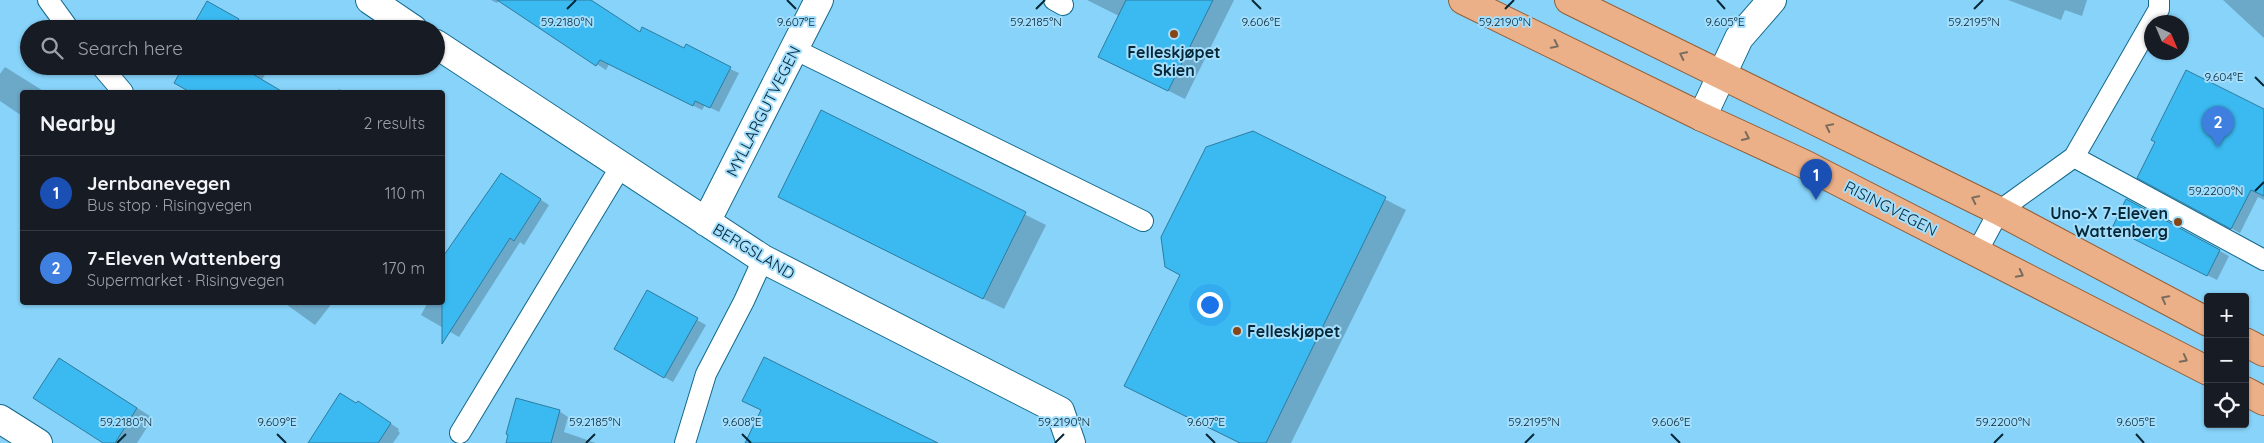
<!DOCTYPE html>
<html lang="en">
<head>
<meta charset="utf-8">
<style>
	body { margin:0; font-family:Quicksand,sans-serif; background:#20242c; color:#f1f3f6 }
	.controls { position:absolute; right:15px; bottom:15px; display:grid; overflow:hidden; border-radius:5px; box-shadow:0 1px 4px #0004 }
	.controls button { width:45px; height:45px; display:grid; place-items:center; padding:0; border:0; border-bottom:1px solid #363941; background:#171b24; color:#f1f3f6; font:25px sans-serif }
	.compass { position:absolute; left:2144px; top:15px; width:45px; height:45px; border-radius:50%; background:#171b24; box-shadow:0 1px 4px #0004; rotate:136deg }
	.you { position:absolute; left:1209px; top:304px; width:18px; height:18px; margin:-12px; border:4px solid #fff; border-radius:50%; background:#1a73e8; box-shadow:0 0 0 8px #1a73e833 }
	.badge { display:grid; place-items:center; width:32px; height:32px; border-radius:50%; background:#db2777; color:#fff; font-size:16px; font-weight:700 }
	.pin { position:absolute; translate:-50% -41px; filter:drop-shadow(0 1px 2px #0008) }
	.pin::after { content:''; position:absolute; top:26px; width:18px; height:15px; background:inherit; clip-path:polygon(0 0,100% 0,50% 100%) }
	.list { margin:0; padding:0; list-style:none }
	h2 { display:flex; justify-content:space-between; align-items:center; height:65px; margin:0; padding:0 20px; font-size:21px }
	h2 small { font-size:16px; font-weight:400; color:#9ea1a6 }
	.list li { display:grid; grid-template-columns:32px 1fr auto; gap:15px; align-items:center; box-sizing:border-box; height:75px; padding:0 20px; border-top:1px solid #363941 }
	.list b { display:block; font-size:19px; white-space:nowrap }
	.list p { margin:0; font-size:16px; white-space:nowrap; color:#9ea1a6 }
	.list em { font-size:16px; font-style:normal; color:#9ea1a6 }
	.icon { flex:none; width:28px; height:28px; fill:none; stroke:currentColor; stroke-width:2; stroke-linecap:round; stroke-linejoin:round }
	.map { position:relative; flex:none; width:2264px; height:443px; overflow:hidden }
	.search { position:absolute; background:#171b24; box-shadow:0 1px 4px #0004; left:20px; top:20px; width:425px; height:55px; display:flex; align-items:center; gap:12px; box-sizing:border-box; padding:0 18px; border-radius:28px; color:#9ea1a6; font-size:19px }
	.panel { position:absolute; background:#171b24; box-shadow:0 1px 4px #0004; left:20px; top:90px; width:425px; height:215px; border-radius:5px }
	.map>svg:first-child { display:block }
	.shadow { fill:#0003 }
	.building { fill:#3bbaf1; stroke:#2e7ca0 }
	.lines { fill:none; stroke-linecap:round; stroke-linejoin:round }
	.service-casing { stroke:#14698b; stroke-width:22 }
	.minor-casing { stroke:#14698b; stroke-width:30 }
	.primary-casing { stroke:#935e37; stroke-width:30 }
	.service { stroke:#fff; stroke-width:20 }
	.minor { stroke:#fff; stroke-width:28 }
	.primary { stroke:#ecb088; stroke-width:28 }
	.oneway { stroke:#796c5f }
	.ticks { fill:none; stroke:#062736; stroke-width:2 }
	.poi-dot { fill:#884515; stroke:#a3defd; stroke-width:2 }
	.labels { text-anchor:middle; stroke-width:4; stroke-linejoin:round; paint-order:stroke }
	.poi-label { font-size:16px; font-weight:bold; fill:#062736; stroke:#a3defd }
	.street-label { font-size:16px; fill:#062736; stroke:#a3defd }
	.ticks-label { font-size:12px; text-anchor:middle; fill:#062736; stroke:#a3defd; stroke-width:4; stroke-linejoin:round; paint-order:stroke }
</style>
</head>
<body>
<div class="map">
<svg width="2264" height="443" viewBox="0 0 2264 443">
	<rect width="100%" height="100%" fill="#87d3fa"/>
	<path class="shadow" d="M491 0H499L497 3Z
		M499 0H590L640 34 685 49 739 73 719 112 705 105 702 110 609 64 606 70Z
		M1087 0H1234L1185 99 1100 57 1119 16Z
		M2008 0H2087L2082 16 2065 10 2061 20Z
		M2223 0H2264V38Z
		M215 6 250 27 249 29H202Z
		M183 66H270L262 80 268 85 264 92H193L176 83Z
		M5 67 45 92H22V116L0 101V74Z
		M339 89 346 92H336Z
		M2264 110V200L2258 197 2240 233 2147 182Z
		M821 112 1046 225 1004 309 779 197Z
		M1253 132 1406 210 1291 443H1239L1126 386Z
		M510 180 549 205 524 245 520 242 459 337 421 315 428 302H442L443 260 473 212 476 214Z
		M2127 201 2229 256 2217 280 2122 232Z
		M647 292 706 325 673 382 615 349Z
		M283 302H333L315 325Z
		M75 368 153 418 137 443H105Z
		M357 405 367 408 399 429 398 431 400 433 393 443H315Z
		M559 411 568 417 564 432 596 443H507Z"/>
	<path class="building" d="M497 0H591L640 32 642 27 684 48 686 44 731 67 710 108 695 101 693 106 600 60 596 66Z
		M1126 0H1213L1168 91 1098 57Z
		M207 1 239 19 236 25 243 29H191Z
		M181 66H254L251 73 283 92H190L174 83 183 67Z
		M2186 70 2264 109V196L2251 190 2231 229 2137 178 2155 142 2151 140Z
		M821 110 1026 212 983 299 778 197Z
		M1253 131 1386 197 1266 443H1240L1124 386 1180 275 1165 267 1161 237 1206 147Z
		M501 173 541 199 514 241 510 238 442 344V258Z
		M2126 199 2220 250 2207 276 2112 228Z
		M647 290 698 318 664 378 614 349Z
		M764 357 879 414 938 443H745L761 410 742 401Z
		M59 358 137 408 115 443H103L33 398Z
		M340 393 356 403 358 401 391 423 378 443H308Z
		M516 398 560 410 551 443H506L508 435 506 434Z"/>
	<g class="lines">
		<g class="service-casing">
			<path id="service" d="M48 0 69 29
				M1054 0 1063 5
				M794 49 1143 221
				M101 66 123 92
				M2074 157 2159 9V0
				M1977 252 1999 211 2074 157 2264 260
				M460 433 621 166
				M685 443 706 374 744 301 763 259"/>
		</g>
		<g class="minor-casing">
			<path id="minor" d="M370 0 413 29
				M436 44 763 259 1060 411 1071 443
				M1702 117 1739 38 1772 0
				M706 222 819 0
				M0 419 38 443"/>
		</g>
		<g class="primary-casing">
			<path id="primary" d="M1463 0 1702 117 1804 164 2208 371
				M1569 0 1999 211 2208 322
				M2245 342 2264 352
				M2245 391 2264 401"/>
		</g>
		<use href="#service" class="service"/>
		<use href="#minor" class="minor"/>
		<use href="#primary" class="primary"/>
	</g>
	<defs><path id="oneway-chevron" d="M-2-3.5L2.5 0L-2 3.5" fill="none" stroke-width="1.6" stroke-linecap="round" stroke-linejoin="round" transform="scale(1.25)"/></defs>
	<g class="oneway">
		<use href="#oneway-chevron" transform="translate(1555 45) rotate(26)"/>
		<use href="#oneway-chevron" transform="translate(1683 55) rotate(-154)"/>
		<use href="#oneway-chevron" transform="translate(1829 127) rotate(-154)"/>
		<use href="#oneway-chevron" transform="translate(1746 137) rotate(25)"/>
		<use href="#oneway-chevron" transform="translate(1975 199) rotate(-154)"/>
		<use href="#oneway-chevron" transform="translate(2020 274) rotate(27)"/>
		<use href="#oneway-chevron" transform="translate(2165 299) rotate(-152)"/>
		<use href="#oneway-chevron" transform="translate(2184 359) rotate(28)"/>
	</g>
	<path class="ticks" d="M787 0 796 9M1252 0 1261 9M1717 0 1725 9M567 9 576 0M1036 9 1045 0M1505 9 1514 0M1974 9 1983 0M2255 77 2264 86M2255 191 2264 182M277 434 286 443M742 434 751 443M1206 434 1215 443M1671 434 1680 443M2136 434 2144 443M117 443 126 434M586 443 595 434M1055 443 1064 434M1525 443 1534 434M1994 443 2003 434"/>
	<g class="poi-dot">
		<circle cx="1174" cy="34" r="5"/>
		<circle cx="2178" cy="222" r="5"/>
		<circle cx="1237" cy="331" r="5"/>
	</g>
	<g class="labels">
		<g class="poi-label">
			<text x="1174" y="58">Felleskjøpet<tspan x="1174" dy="18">Skien</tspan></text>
			<text x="2168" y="219" text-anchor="end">Uno-X 7-Eleven<tspan x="2168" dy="18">Wattenberg</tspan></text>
			<text x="1247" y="337" text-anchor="start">Felleskjøpet</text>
		</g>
		<g class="street-label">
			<text transform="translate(763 111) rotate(-63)" y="6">MYLLARGUTVEGEN</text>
			<text transform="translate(1891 208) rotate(27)" y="6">RISINGVEGEN</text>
			<text transform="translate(754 251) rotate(31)" y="6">BERGSLAND</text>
		</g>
	</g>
	<g class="ticks-label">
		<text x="567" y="26">59.2180°N</text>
		<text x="1036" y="26">59.2185°N</text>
		<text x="1505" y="26">59.2190°N</text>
		<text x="1974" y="26">59.2195°N</text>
		<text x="796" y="26">9.607°E</text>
		<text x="1261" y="26">9.606°E</text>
		<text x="1725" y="26">9.605°E</text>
		<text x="2224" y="81">9.604°E</text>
		<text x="2216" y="195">59.2200°N</text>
		<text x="277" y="426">9.609°E</text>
		<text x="742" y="426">9.608°E</text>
		<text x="1206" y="426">9.607°E</text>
		<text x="1671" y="426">9.606°E</text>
		<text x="2136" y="426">9.605°E</text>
		<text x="126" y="426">59.2180°N</text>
		<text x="595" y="426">59.2185°N</text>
		<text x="1064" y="426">59.2190°N</text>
		<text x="1534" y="426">59.2195°N</text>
		<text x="2003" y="426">59.2200°N</text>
	</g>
</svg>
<div class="controls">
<button>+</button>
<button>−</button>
<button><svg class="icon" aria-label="locate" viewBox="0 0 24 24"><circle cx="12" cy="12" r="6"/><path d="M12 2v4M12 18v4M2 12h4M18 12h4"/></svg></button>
</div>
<svg class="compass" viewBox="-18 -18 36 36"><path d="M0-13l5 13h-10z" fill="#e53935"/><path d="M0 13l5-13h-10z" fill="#9ea1a6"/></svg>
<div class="you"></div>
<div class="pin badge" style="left:1816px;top:200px;background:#1a4fb4">1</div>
<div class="pin badge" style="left:2218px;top:147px;background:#3f7fe0">2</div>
<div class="search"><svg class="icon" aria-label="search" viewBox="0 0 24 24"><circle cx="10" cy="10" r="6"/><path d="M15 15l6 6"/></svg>Search here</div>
<section class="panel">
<h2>Nearby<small>2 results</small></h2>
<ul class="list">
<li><span class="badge" style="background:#1a4fb4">1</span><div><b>Jernbanevegen</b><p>Bus stop · Risingvegen</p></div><em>110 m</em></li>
<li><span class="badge" style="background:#3f7fe0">2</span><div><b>7-Eleven Wattenberg</b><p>Supermarket · Risingvegen</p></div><em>170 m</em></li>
</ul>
</section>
</div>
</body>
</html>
